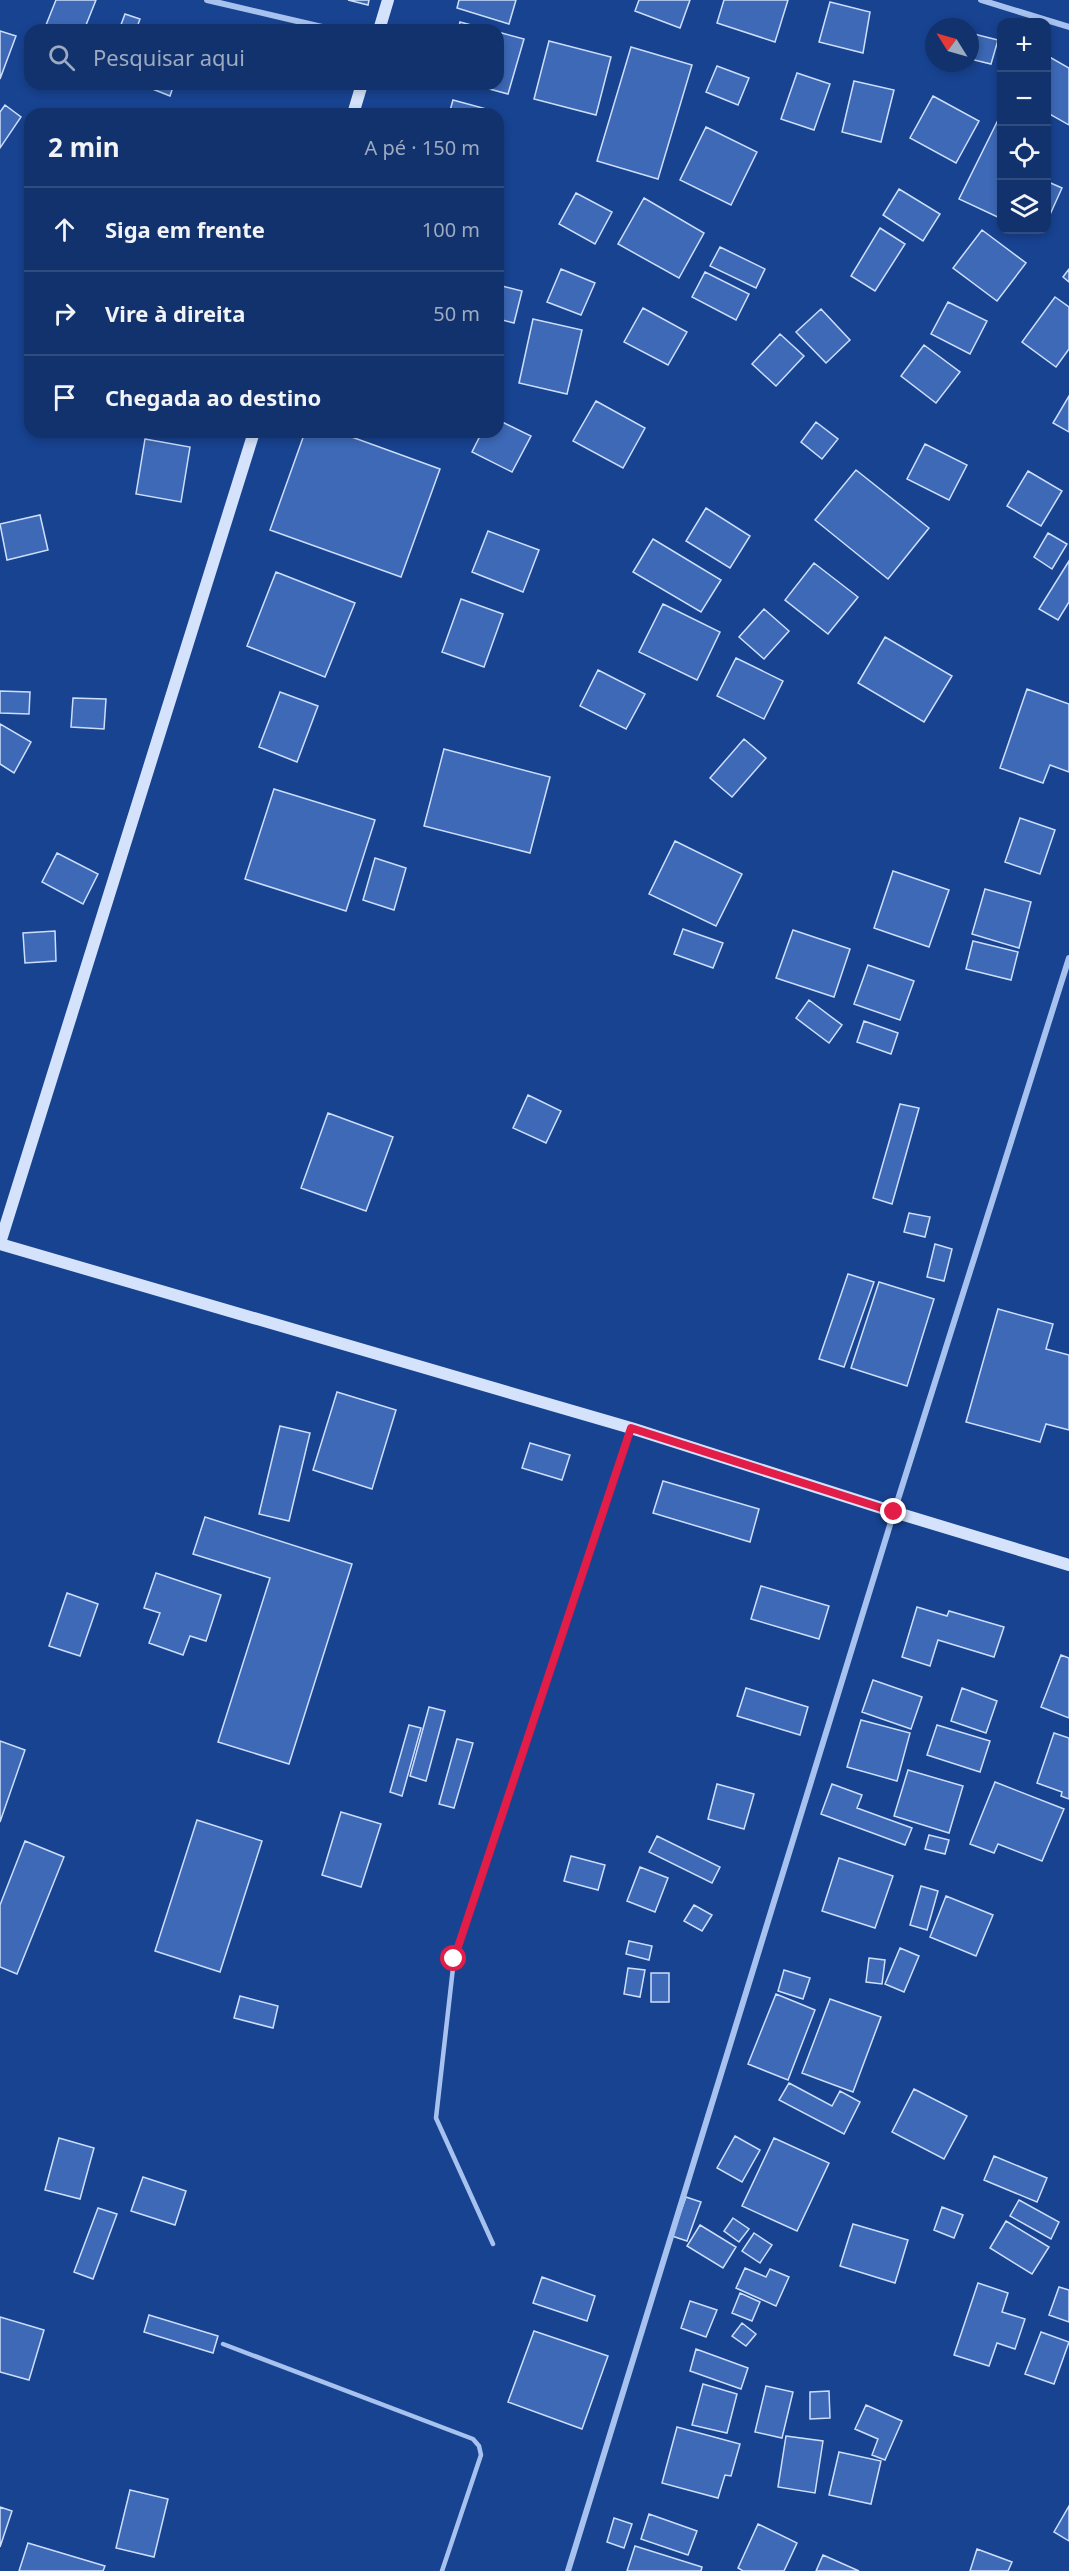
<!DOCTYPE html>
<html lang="pt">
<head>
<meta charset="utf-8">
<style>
	body { margin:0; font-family:"Noto Sans",sans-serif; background:#1b3a72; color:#f1f3f6 }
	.controls { position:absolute; right:18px; top:18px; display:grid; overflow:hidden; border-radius:12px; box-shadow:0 3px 9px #0003 }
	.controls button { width:54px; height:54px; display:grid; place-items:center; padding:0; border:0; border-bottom:2px solid #314d80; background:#12326d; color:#f1f3f6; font:30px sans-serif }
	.compass { position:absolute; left:925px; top:18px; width:54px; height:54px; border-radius:50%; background:#12326d; box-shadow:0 3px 9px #0003; rotate:307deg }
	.stop { position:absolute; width:18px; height:18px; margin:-14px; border:4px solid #e11d48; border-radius:50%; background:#fff }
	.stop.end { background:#e11d48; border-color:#fff; box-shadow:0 2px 6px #0008 }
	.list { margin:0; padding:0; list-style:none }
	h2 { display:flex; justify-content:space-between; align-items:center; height:78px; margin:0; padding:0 24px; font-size:26px }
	h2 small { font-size:20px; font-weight:400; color:#9caac2 }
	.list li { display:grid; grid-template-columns:39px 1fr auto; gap:18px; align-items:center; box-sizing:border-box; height:84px; padding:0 24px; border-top:2px solid #314d80 }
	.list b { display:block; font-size:22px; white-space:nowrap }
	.list em { font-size:20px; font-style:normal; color:#9caac2 }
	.icon { flex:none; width:33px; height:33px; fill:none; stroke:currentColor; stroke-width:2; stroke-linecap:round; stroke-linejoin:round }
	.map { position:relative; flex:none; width:1069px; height:2571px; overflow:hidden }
	.search { position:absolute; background:#12326d; box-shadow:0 3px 9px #0003; left:24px; top:24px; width:480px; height:66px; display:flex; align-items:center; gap:15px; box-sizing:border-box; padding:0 21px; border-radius:18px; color:#9caac2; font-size:22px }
	.panel { position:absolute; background:#12326d; box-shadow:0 3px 9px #0003; left:24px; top:108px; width:480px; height:330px; border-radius:18px }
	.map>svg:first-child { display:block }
	.building { fill:#3d69b7; stroke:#cddefb; stroke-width:1.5 }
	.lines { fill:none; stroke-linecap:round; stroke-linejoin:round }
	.lane { stroke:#a7c2ef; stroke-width:4.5 }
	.street { stroke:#a7c2ef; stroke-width:6 }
	.secondary { stroke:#d4e2fb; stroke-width:12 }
	.route { stroke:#e11d48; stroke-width:8 }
</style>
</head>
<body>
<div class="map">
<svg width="1069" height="2571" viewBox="0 0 1069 2571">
	<rect width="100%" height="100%" fill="#184391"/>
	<path class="building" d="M56 0H96L84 30H44Z
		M348 0H369L368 5Z
		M459 0H516L509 24 457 8Z
		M639 0H690L680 28 635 11Z
		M724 0H788L775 42 717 23Z
		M830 2 870 12 863 53 819 42Z
		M125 14 140 19 136 30H119Z
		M460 22 490 30H458Z
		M0 31 16 36 0 79Z
		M498 32 524 39 508 94 471 84H498Z
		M974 34 998 40 991 64 970 59Z
		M549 41 611 57 596 115 534 99Z
		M631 47 692 65 658 179 597 161Z
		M1046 55 1069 68V125L1046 112Z
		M717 66 749 78 738 105 706 92Z
		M797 73 830 84 814 130 781 119Z
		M854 81 894 90 881 142 842 132Z
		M140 84H174L170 96Z
		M933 96 979 121 956 163 910 138Z
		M453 100 490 110 489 114H449Z
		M5 105 21 117 0 148V112Z
		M1001 114 1002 115V219L959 199Z
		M706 127 757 152 731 205 680 180Z
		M1046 181 1062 188 1048 219 1046 218Z
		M899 189 940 214 923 241 883 215Z
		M576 193 612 212 595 244 559 224Z
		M644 198 704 233 679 278 618 244Z
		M880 228 905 244 875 291 851 276Z
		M982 230 1026 263 997 301 953 268Z
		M720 247 765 269 756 288 710 266Z
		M561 269 595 283 581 315 547 302Z
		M1069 269V282L1063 277Z
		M705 272 749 294 736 320 692 297Z
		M498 285 522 291 514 323 498 319Z
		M1055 297 1069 307V349L1056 367 1022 342Z
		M948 302 987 321 970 354 931 334Z
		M643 308 687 332 668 365 624 342Z
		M821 309 850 340 826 363 796 332Z
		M533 319 582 330 567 394 519 383Z
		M780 334 804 356 776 386 752 364Z
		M924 345 960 372 936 403 901 376Z
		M1069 396V432L1053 423Z
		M596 401 645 428 623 468 573 441Z
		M498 420 531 436 512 472 472 452 482 432H498Z
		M816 422 838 439 822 459 801 442Z
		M305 432H338L440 469 401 577 270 530Z
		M145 439 190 447 181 502 136 494Z
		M925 444 967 465 949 500 907 479Z
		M856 470 929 528 888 579 815 520Z
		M1028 471 1062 491 1041 526 1007 506Z
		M706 508 750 536 730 568 686 541Z
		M40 515 48 550 7 560 0 524Z
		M488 531 539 550 523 592 472 572Z
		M1048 533 1067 544 1052 569 1034 557Z
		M653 539 721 580 701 612 633 572Z
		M1069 561V602L1058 620 1039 609Z
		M814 563 858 597 828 634 785 600Z
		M276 572 355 603 325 677 247 646Z
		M461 599 503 614 484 667 442 652Z
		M663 604 720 632 697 680 639 652Z
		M764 609 789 631 764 659 739 637Z
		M885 637 952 676 924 722 858 683Z
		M736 658 783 681 764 719 717 696Z
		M598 670 645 694 626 729 580 706Z
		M1027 689 1069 704V772L1050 765 1043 783 1000 768Z
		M0 691 30 692 29 714 0 713Z
		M280 692 318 706 297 762 259 747Z
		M73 698 106 699 104 729 71 727Z
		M0 724 31 742 14 773 0 764Z
		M744 739 766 758 732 797 710 778Z
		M444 749 550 777 530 853 424 826Z
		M274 789 375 820 346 911 245 879Z
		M1020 818 1055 830 1040 874 1005 862Z
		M675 841 742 874 716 926 649 894Z
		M57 853 98 874 83 904 42 882Z
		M375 858 406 868 394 910 363 900Z
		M893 871 949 890 929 947 874 928Z
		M985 889 1031 902 1019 948 972 934Z
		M683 929 723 943 713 968 674 954Z
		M793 930 850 949 834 997 776 978Z
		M55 931 56 961 25 963 23 933Z
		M973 941 1018 952 1011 980 966 969Z
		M868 965 914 981 900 1020 854 1004Z
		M809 1000 842 1025 829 1043 796 1018Z
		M864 1021 898 1033 891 1054 857 1042Z
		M528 1095 561 1111 546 1143 513 1128Z
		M900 1104 919 1108 892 1204 873 1198Z
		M328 1113 393 1137 366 1211 301 1188Z
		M909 1213 930 1217 925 1237 904 1232Z
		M935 1244 952 1249 944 1281 927 1277Z
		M848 1274 874 1282 844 1367 819 1359Z
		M879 1282 934 1299 907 1386 851 1368Z
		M998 1309 1053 1324 1046 1349 1069 1355V1430L1046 1424 1040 1442 966 1422Z
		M337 1392 396 1410 372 1489 313 1470Z
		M280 1426 310 1433 289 1521 259 1514Z
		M530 1443 570 1455 562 1480 522 1468Z
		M663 1481 759 1509 750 1542 653 1513Z
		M205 1517 352 1564 289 1764 218 1742 270 1578 193 1554Z
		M156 1573 221 1595 206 1641 190 1636 183 1655 149 1643 160 1613 144 1608Z
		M761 1586 829 1606 819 1639 751 1619Z
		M67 1593 98 1604 80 1656 49 1646Z
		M917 1607 947 1616 949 1611 1004 1627 994 1657 938 1640 930 1666 902 1657Z
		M1061 1655 1069 1658V1718L1041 1707Z
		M873 1680 922 1697 911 1729 862 1712Z
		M746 1688 808 1707 800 1735 737 1716Z
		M962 1688 997 1701 986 1733 951 1721Z
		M429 1707 445 1711 426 1781 410 1776Z
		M861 1720 910 1733 897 1781 847 1767Z
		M409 1725 421 1728 402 1796 390 1792Z
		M937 1725 990 1741 980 1772 927 1755Z
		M1054 1733 1069 1738V1799L1061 1796 1062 1792 1037 1783Z
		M457 1739 473 1743 454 1808 439 1804Z
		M0 1741 25 1750 0 1822Z
		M908 1770 963 1786 949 1833 894 1816Z
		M995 1782 1064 1809 1042 1861 998 1844 994 1853 970 1844Z
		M717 1784 754 1794 744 1829 708 1819Z
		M832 1784 862 1795 857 1808 912 1828 905 1845 821 1814Z
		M341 1812 381 1824 361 1887 322 1875Z
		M197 1820 262 1841 220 1972 155 1951Z
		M929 1835 949 1840 945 1854 925 1849Z
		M657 1836 720 1867 712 1883 649 1852Z
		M25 1841 64 1857 17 1974 0 1967V1905Z
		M571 1856 605 1865 598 1890 564 1881Z
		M839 1858 893 1876 875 1928 822 1911Z
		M640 1867 668 1878 655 1912 627 1901Z
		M921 1886 938 1891 927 1930 910 1925Z
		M946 1896 993 1915 976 1956 930 1937Z
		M694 1905 712 1915 702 1931 684 1921Z
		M629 1941 652 1946 649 1960 626 1954Z
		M900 1948 919 1956 904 1992 885 1984Z
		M869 1958 885 1960 882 1984 866 1982Z
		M628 1968 645 1970 640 1997 624 1994Z
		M784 1970 810 1978 803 1999 778 1991Z
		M651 1973H669V2002H651Z
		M776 1994 815 2010 788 2080 748 2064Z
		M240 1996 278 2006 273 2028 234 2018Z
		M830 1999 881 2017 853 2092 802 2073Z
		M789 2083 832 2106 840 2091 860 2102 844 2134 779 2100Z
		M914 2089 967 2116 944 2159 892 2132Z
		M735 2136 760 2150 742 2182 717 2168Z
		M59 2138 94 2148 80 2199 45 2190Z
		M774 2138 829 2163 797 2231 742 2206Z
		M994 2156 1047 2178 1037 2202 984 2180Z
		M143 2177 186 2191 175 2225 131 2211Z
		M686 2197 701 2202 687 2241 672 2236Z
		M1019 2200 1059 2222 1051 2239 1010 2216Z
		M942 2207 963 2215 954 2238 934 2230Z
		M98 2208 117 2214 93 2279 74 2272Z
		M733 2218 749 2229 739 2242 724 2231Z
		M1006 2221 1049 2247 1032 2274 990 2248Z
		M853 2224 908 2240 895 2283 840 2266Z
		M700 2225 736 2247 723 2268 687 2246Z
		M754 2233 772 2245 760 2263 742 2251Z
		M745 2268 766 2277 770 2269 789 2277 776 2306 736 2288Z
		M542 2277 595 2296 587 2321 533 2303Z
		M978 2283 1008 2293 1002 2312 1025 2319 1015 2349 997 2343 989 2366 954 2355Z
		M1059 2287 1069 2290V2322L1049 2315Z
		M740 2293 760 2302 752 2321 732 2313Z
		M690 2301 717 2310 706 2337 681 2328Z
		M149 2315 218 2336 213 2353 144 2332Z
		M0 2317 44 2330 29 2380 0 2372Z
		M742 2323 756 2334 746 2346 732 2336Z
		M534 2331 608 2356 582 2429 508 2402Z
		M1041 2332 1069 2342 1054 2384 1025 2374Z
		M696 2349 748 2368 741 2389 690 2371Z
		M703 2384 737 2394 727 2433 692 2425Z
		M766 2386 793 2392 782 2438 755 2432Z
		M829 2391 830 2418 810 2419V2392Z
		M866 2405 902 2421 885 2460 872 2455 878 2439 855 2429Z
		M677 2427 740 2444 731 2476 725 2475 718 2498 662 2483Z
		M786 2436 823 2441 815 2493 778 2487Z
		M839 2452 881 2461 871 2504 829 2495Z
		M130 2490 168 2499 154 2557 116 2548Z
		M1069 2506V2541L1054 2532Z
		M0 2507 12 2511 0 2547Z
		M649 2514 697 2531 688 2555 641 2539Z
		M614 2518 632 2524 624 2548 607 2542Z
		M758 2524 797 2543 784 2571H743L738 2568Z
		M28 2543 105 2566 103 2571H19Z
		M635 2546 702 2567 701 2571H627Z
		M977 2549 1012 2562 1008 2571H970Z
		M823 2555 859 2571H816Z"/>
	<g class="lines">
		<path class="lane" d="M493 2244 436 2118 454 1959 631 1428
			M223 2344 473 2439 479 2446 481 2455 442 2571"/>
		<path class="street" d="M207 0 335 30
			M981 0 1069 27
			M568 2571 894 1512 1069 958"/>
		<path class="secondary" d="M379 30 388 0
			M353 114 362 84
			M0 1243 254 432
			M0 1244 631 1428 894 1512 1069 1565"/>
	</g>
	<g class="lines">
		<path class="route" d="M454 1959 631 1428 894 1512"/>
	</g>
</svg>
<div class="controls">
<button>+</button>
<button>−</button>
<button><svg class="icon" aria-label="locate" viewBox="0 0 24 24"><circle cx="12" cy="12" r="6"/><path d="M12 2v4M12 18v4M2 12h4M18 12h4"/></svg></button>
<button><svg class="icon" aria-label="layers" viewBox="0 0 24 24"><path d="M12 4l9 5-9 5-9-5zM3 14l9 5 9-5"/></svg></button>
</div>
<svg class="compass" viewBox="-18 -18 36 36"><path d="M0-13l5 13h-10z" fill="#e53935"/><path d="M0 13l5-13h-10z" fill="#9caac2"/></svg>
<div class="stop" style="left:454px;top:1959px"></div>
<div class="stop end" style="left:894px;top:1512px"></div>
<div class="search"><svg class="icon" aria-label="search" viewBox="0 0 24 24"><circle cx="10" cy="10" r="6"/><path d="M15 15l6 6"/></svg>Pesquisar aqui</div>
<section class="panel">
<h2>2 min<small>A pé · 150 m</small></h2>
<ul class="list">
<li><svg class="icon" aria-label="ahead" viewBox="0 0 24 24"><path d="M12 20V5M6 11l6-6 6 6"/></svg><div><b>Siga em frente</b></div><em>100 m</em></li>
<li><svg class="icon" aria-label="right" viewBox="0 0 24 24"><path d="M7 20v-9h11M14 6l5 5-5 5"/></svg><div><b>Vire à direita</b></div><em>50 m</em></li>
<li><svg class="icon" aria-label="arrive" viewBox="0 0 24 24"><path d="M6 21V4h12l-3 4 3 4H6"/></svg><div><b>Chegada ao destino</b></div></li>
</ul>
</section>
</div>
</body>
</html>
